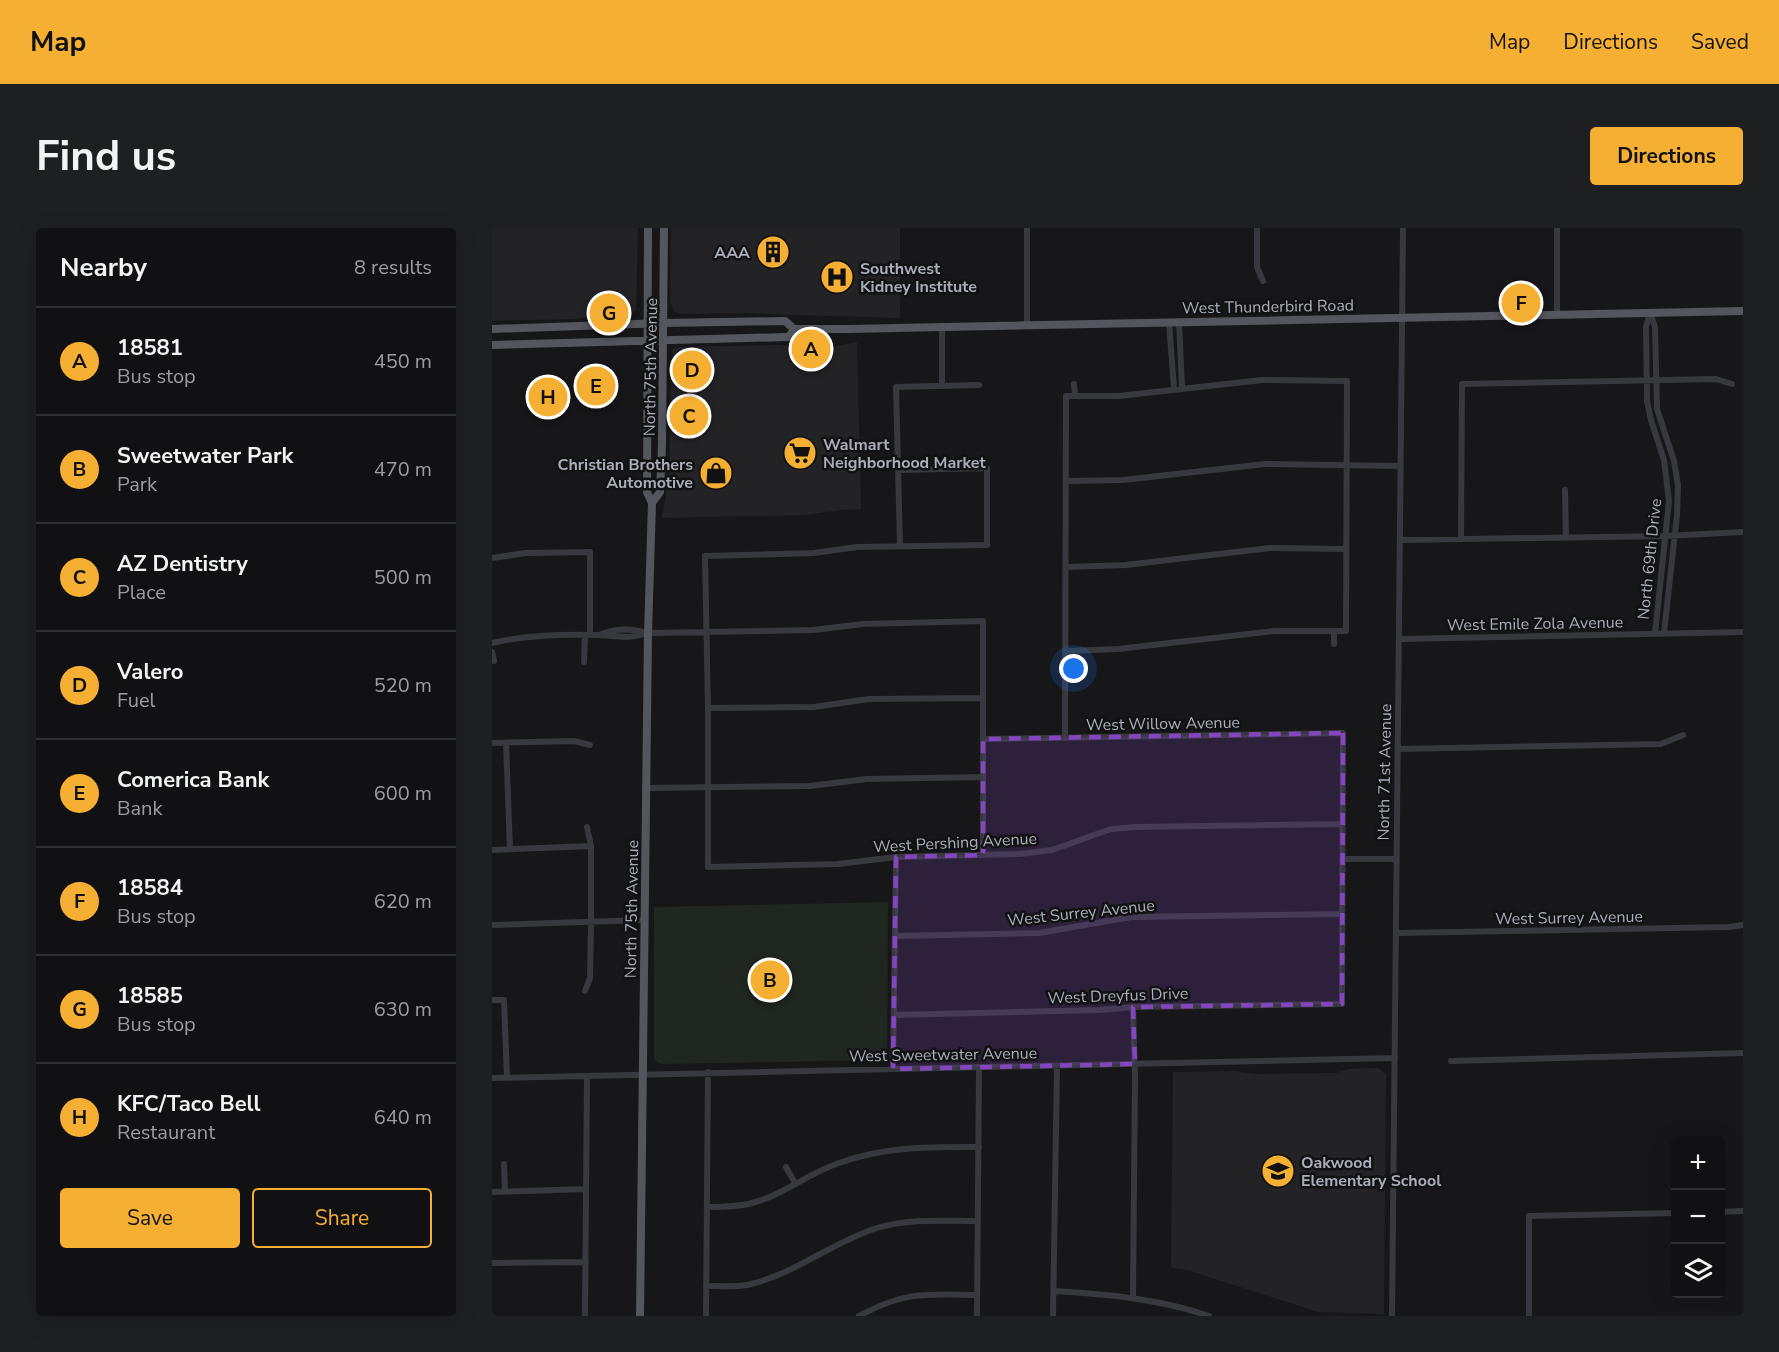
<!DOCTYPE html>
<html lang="en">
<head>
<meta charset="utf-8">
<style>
	body { margin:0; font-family:"Nunito Sans",sans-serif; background:#1e1f21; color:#f1f3f6 }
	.controls { position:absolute; right:18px; bottom:18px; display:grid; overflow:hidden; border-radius:6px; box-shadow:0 6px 24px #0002 }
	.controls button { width:54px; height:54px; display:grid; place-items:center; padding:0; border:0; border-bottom:2px solid #303133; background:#111113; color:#f1f3f6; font:30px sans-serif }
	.you { position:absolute; left:582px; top:441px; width:21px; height:21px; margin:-15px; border:4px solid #fff; border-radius:50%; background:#1a73e8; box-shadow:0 0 0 9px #1a73e833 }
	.badge { display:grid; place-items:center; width:39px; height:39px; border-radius:50%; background:#f5af33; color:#111; font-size:20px; font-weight:700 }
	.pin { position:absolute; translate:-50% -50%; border:3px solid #fff; box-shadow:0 2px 6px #0006 }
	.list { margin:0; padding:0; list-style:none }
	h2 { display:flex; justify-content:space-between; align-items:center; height:78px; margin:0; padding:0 24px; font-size:26px }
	h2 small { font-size:20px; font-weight:400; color:#9c9da0 }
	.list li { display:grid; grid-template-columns:39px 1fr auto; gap:18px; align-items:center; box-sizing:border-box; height:108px; padding:0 24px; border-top:2px solid #303133 }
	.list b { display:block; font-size:22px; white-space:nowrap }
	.list p { margin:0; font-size:20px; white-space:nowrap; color:#9c9da0 }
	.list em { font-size:20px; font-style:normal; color:#9c9da0 }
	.actions { display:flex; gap:12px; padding:18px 24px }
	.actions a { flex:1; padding:14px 0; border:2px solid #f5af33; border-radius:6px; text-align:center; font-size:21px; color:#f5af33 }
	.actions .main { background:#f5af33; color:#111 }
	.icon { flex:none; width:33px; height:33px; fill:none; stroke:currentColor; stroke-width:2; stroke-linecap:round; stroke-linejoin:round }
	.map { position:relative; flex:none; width:1251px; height:1088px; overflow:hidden; border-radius:6px }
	header { display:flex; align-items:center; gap:36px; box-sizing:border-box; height:84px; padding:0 30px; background:#f5af33; color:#111 }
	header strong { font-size:28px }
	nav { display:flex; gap:33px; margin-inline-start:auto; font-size:21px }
	.intro { display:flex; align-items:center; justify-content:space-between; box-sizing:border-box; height:144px; padding:0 36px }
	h1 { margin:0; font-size:42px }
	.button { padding:15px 27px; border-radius:6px; background:#f5af33; color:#111; font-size:21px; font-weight:700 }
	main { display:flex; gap:36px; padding:0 36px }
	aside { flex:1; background:#111113; border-radius:6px; box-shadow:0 6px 24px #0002 }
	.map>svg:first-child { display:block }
	.built { fill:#232326 }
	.green { fill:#1f2720 }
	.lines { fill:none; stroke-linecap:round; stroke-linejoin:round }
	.minor { stroke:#38393e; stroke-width:6 }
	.major { stroke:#54565d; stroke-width:8 }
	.marked { fill:#8446be; fill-opacity:0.2; stroke:#8446be; stroke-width:4.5; stroke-dasharray:12 8; stroke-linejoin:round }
	.labels { text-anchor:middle; stroke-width:5; stroke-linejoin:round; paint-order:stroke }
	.poi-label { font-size:16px; font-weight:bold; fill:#a9aeb9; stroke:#121214; text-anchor:start }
	.street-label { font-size:16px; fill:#a9aeb9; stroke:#121214 }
</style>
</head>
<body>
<header>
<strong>Map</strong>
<nav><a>Map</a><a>Directions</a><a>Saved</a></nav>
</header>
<div class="intro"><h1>Find us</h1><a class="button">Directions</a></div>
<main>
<aside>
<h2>Nearby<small>8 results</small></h2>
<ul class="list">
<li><span class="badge">A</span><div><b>18581</b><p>Bus stop</p></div><em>450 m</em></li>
<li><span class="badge">B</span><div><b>Sweetwater Park</b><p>Park</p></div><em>470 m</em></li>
<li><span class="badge">C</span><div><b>AZ Dentistry</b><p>Place</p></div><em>500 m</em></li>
<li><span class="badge">D</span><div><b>Valero</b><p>Fuel</p></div><em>520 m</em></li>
<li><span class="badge">E</span><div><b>Comerica Bank</b><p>Bank</p></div><em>600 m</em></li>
<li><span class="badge">F</span><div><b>18584</b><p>Bus stop</p></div><em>620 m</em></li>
<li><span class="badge">G</span><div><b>18585</b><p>Bus stop</p></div><em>630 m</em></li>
<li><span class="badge">H</span><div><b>KFC/Taco Bell</b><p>Restaurant</p></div><em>640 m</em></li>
</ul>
<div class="actions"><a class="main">Save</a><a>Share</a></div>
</aside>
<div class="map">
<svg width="1251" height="1088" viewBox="0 0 1251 1088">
	<rect width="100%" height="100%" fill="#171719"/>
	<path class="built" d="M0 0H146L144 82 139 86 106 87 84 91 0 93Z
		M179 0H408V90L250 85 187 86 182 83 178 74Z
		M365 114 369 281 350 282 312 287 170 290 177 249 180 122 187 119 287 117 309 119 345 118Z
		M886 840 894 846 892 1086 826 1084 695 1042 679 1040 681 844 742 843 765 846 844 845 857 841Z"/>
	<path class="green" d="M396 674 395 832 169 836 162 831V679Z"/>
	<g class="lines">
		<path class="minor" d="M535 0V96
			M765 0V39L771 53
			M1158 84 1163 99 1165 181 1182 233 1186 257 1185 287 1172 405
			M1158 85 1154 99 1155 173 1159 192 1172 232 1177 273 1163 406
			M1065 86V0
			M687 93 690 160
			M677 94 682 161
			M450 98V158
			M582 156 583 168
			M407 242 495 240V317L365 319 322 325 213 328 216 480V639L346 636 404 629 528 626 560 622 619 601 643 599 850 596
			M574 253 631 252 773 236 908 238
			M1073 262 1074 310
			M969 311 970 156 1224 151 1240 156
			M908 312 1174 308 1251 304
			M408 318 404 159 487 157
			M0 330 34 325 98 324V407
			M574 339 634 337 778 320 854 321
			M842 403V416
			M107 407C123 400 139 400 156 405L321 402 371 396 491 393V627
			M907 411 1251 404
			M0 415C34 407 69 406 104 407 122 407 137 412 155 405
			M0 424 2 433
			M92 434 93 407
			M216 480 322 479 377 471 491 470
			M573 510 574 168H627L770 152 855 153 854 403H783L626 421 573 423
			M0 515 82 513 98 517
			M14 515 18 621
			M906 521 1169 516 1191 507
			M153 560 318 558 375 551 491 549
			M0 622 99 618
			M850 631H904
			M0 697 152 692
			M904 705 1237 699 1251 697
			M403 708 547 705 639 689 850 686
			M93 763 98 750 99 693V618L95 599
			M0 772H12L15 850
			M641 779 643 848 641 1069
			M402 787 608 782 641 779 850 776 851 505 491 511
			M959 833 1251 825
			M401 841 404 629
			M0 850 903 830
			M12 936 13 963
			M294 939 303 955
			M0 964 94 961
			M215 979C230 979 246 979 260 975 291 967 317 945 347 935 393 918 439 919 487 919
			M1228 984 1251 983
			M0 1035 94 1034
			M214 1058C227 1058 242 1059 255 1057 302 1047 340 1014 385 1000 417 990 452 993 485 993
			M562 1063C615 1066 667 1071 717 1088
			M93 1088 95 848
			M214 1088 216 844
			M367 1088C413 1063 434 1066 485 1067
			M485 1088 487 839
			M561 1088 565 838
			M900 1088 911 0
			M1037 1088V988L1184 985"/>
		<path class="major" d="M0 101 172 95 293 93 302 101H356L1251 83
			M0 117 294 109H297L302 101
			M160 275 168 264 170 217 172 0
			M148 1088 156 405 160 275 155 264 156 0"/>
	</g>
	<path class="marked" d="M851 505 850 776 641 779 643 836 401 841 404 629 491 627V511Z"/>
	<defs>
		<g id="building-disc" transform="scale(1.725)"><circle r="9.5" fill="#f5af33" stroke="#121214"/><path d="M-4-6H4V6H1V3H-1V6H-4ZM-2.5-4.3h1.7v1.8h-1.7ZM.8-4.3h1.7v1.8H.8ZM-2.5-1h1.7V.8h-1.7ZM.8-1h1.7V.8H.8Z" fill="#111"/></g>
		<g id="hospital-disc" transform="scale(1.725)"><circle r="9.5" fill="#f5af33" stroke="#121214"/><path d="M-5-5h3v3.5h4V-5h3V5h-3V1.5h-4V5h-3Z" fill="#111"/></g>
		<g id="supermarket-disc" transform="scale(1.725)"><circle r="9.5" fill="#f5af33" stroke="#121214"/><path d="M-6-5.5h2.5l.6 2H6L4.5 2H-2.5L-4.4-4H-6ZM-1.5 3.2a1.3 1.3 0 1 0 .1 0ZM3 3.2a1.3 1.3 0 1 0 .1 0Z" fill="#111"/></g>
		<g id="shop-disc" transform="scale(1.725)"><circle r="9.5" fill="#f5af33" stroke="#121214"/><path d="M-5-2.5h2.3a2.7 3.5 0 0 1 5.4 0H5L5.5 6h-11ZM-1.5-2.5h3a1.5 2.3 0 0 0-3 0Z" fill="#111"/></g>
		<g id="school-disc" transform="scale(1.725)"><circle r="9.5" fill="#f5af33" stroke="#121214"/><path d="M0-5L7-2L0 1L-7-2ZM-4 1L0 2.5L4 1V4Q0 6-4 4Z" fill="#111"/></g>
	</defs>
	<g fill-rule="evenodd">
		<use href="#building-disc" x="281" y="24"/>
		<use href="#hospital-disc" x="345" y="49"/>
		<use href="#supermarket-disc" x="308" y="225"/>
		<use href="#shop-disc" x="224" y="245"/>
		<use href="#school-disc" x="786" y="943"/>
	</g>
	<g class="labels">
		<g class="poi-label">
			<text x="258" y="30" text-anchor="end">AAA</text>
			<text x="368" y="46">Southwest<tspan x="368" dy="18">Kidney Institute</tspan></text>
			<text x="331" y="222">Walmart<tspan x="331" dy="18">Neighborhood Market</tspan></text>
			<text x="201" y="242" text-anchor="end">Christian Brothers<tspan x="201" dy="18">Automotive</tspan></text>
			<text x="809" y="940">Oakwood<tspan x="809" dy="18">Elementary School</tspan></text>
		</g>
		<g class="street-label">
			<text transform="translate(776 78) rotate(-1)" y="6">West Thunderbird Road</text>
			<text transform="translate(158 139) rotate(-89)" y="6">North 75th Avenue</text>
			<text transform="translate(1157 331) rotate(-84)" y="6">North 69th Drive</text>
			<text transform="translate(1043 395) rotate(-1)" y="6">West Emile Zola Avenue</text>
			<text transform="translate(671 495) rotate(-1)" y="6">West Willow Avenue</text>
			<text transform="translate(892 544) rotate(-89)" y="6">North 71st Avenue</text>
			<text transform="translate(463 614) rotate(-3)" y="6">West Pershing Avenue</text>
			<text transform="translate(139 681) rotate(-89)" y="6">North 75th Avenue</text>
			<text transform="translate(589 684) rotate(-6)" y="6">West Surrey Avenue</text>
			<text transform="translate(1077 689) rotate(-1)" y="6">West Surrey Avenue</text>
			<text transform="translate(626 767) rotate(-2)" y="6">West Dreyfus Drive</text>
			<text transform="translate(451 826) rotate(-1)" y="6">West Sweetwater Avenue</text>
		</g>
	</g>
</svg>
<div class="controls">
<button>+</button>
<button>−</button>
<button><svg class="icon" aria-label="layers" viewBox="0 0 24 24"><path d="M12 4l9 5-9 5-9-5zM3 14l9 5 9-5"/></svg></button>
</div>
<div class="you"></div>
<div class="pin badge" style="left:319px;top:121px">A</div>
<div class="pin badge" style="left:278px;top:752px">B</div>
<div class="pin badge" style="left:197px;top:188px">C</div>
<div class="pin badge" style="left:200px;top:142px">D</div>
<div class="pin badge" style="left:104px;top:158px">E</div>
<div class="pin badge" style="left:1029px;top:75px">F</div>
<div class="pin badge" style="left:117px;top:85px">G</div>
<div class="pin badge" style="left:56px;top:169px">H</div>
</div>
</main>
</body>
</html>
